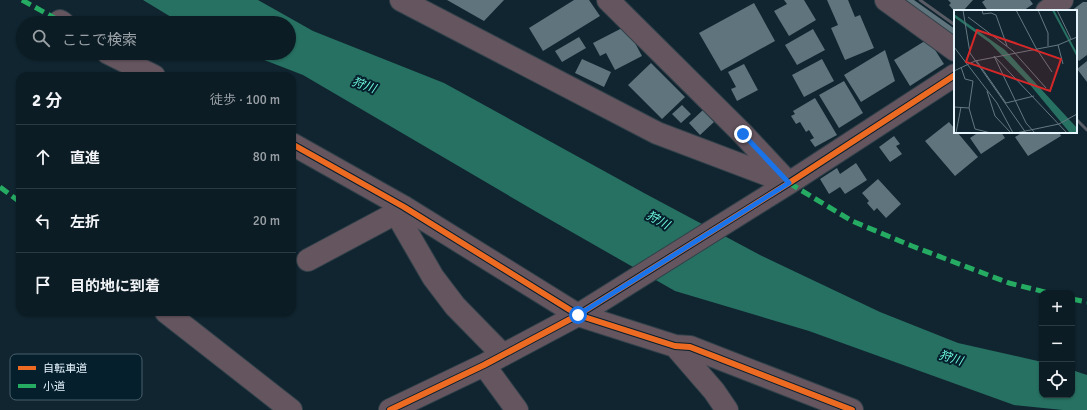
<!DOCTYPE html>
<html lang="ja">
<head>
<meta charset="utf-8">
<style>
	body { margin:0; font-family:Signika,"Noto Sans JP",sans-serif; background:#15252c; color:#f1f3f6 }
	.controls { position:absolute; right:12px; bottom:12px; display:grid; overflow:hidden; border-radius:8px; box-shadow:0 1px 3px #0004 }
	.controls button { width:36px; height:36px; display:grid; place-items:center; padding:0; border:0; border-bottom:1px solid #2c3a41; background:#0c1c24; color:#f1f3f6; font:20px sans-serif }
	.stop { position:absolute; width:12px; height:12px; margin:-9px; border:3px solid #1a73e8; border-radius:50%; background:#fff }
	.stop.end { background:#1a73e8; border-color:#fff; box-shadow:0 1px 4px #0008 }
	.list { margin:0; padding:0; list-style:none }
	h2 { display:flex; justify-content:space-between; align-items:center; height:52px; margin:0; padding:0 16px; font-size:17px }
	h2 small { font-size:13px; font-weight:400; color:#9aa1a6 }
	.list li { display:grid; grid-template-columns:26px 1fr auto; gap:12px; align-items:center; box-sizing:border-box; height:64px; padding:0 16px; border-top:1px solid #2c3a41 }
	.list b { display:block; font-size:15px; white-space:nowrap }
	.list em { font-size:13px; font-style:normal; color:#9aa1a6 }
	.icon { flex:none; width:22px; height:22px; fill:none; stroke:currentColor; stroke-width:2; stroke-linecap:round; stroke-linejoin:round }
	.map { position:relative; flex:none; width:1087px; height:410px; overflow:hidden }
	.search { position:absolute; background:#0c1c24; box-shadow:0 1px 3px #0004; left:16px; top:16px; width:280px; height:44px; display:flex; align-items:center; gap:10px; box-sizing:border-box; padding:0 14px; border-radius:22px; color:#9aa1a6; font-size:15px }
	.panel { position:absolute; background:#0c1c24; box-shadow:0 1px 3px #0004; left:16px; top:72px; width:280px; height:244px; border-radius:12px }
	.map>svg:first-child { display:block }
	.water { fill:#277162 }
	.building { fill:#5f747c }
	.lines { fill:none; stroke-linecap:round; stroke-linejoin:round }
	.minor-casing { stroke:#31414a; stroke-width:24 }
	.minor { stroke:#65555f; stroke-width:22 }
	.rail { stroke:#585b63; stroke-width:3 }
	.quiet { stroke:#26ab63; stroke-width:5; stroke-dasharray:10 5; stroke-linecap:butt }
	.cycleway-casing { stroke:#061f2d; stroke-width:8 }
	.cycleway { stroke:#ed6a23; stroke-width:6 }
	.route { stroke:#1a73e8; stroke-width:5 }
	.labels { text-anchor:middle; stroke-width:4; stroke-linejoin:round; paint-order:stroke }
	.water-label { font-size:12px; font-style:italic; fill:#6efcdc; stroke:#061f2d }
	.inset-river { fill:none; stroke:#277162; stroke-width:2 }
	.inset-road { fill:none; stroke:#667882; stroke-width:1 }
	.view { fill:#d62828; fill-opacity:0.15; stroke:#d62828; stroke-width:2 }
	.inset-edge { fill:none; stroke:#e6f5fe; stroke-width:2 }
	.key { fill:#061f2d; stroke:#495f6c; stroke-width:1 }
	.key-label { font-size:11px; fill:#e6f5fe }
</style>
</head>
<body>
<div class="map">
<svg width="1087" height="410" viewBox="0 0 1087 410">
	<rect width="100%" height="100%" fill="#102530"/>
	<path class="water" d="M143 0H258L313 31 444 83 644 193 760 255 880 312 958 343 1042 362V395H1072V370L1087 375V410H1063L1014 405 809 331 675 291 535 211 303 75 246 53H289V23H181Z"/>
	<path class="building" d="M447 0H504L484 21Z
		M574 0H589L600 16 543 51 529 28Z
		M784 0H804L816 20 789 36 774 11 787 4Z
		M827 0H848L855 17 860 15 874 48 845 60 831 28 838 25Z
		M901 0H914L955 29V37Z
		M948 0H973L963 11H954L949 5 951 3Z
		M985 0H1030L1033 4 1023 11H988L982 2Z
		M1083 2H1087V55L1079 61 1076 57V11H1071Z
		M754 3 775 41 721 71 699 33Z
		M626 26 642 56 615 70 606 53 600 56 593 43Z
		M813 29 825 50 797 65 785 45Z
		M579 37 586 48 562 62 555 51Z
		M928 39 944 64 910 86 894 60Z
		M885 50 895 81 861 102 844 75Z
		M582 59 611 72 604 87 575 73Z
		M822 59 834 81 804 97 792 75Z
		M1087 61V82L1077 69Z
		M651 63 685 97 662 119 628 85Z
		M744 64 758 90 737 101 731 89 736 87 728 72Z
		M844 81 863 113 839 128 819 95Z
		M815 98 837 135 815 147 810 140 814 138 809 130 806 132 800 122 796 124 791 116 795 114 793 111Z
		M682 105 691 114 681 123 672 114Z
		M703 110 714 122 700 135 689 123Z
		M949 122 955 129V132H957L978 157 955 176 925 141Z
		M974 132H1001L1005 138 981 154 970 138 976 134Z
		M1023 132H1059L1061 136 1028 156 1015 137Z
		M894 136 900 144 896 146 902 154 890 162 879 147Z
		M856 163 867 180 845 194 840 187 829 194 820 179 837 168 840 174Z
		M878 179 901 204 886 218 877 208 874 211 867 203 869 201 862 193Z"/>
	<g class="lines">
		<g class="minor-casing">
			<path id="minor" d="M401 0 657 133 789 183
				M608 0 743 134 785 179
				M886 0 955 50
				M1047 11 1062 0
				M60 21 63 23
				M108 53 154 76
				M292 144 404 207 578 315 675 346 690 347 852 410
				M396 213 433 277 455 306 503 355
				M308 260 396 213 404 207
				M166 312 291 410
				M675 346 714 391 727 410
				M484 365 517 410
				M390 410 484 365 578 315 789 183 955 75"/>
		</g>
		<use href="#minor" class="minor"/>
		<path class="rail" d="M920 0 955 25
			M1076 119 1087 130"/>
		<path class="quiet" d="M22 0 60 21
			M789 183 852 221 912 246 1009 283 1049 293
			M0 187 20 202
			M1072 299 1087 302"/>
		<g class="cycleway-casing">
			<path id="cycleway" d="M292 144 404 207 578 315 675 346 690 347 852 410
				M390 410 484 365 578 315 789 183 955 75"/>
		</g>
		<use href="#cycleway" class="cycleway"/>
	</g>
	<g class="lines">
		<path class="route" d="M578 315 789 183 743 134"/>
	</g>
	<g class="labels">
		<g class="water-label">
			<text transform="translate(364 85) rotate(20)" y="4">狩川</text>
			<text transform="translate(658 220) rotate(29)" y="4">狩川</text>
			<text transform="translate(951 358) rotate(17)" y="4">狩川</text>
		</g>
	</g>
	<g transform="translate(954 10)">
		<rect width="123" height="123" fill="#102530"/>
		<path d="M0 4 51 40 123 118V123H116L72 70 36 33 0 7Z" fill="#277162"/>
		<path class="inset-river" d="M99 0 123 45"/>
		<path class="inset-road" d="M9 0 16 43 72 123M28 0 29 4 37 3 42 5 53 36M62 0 82 38M84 0 94 23V36M103 0 117 29M14 7 59 41 92 78M104 35 109 54M0 37 43 93 59 123M82 38 98 62M40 46 113 123M40 46 72 113 81 123M22 50 52 93 80 86M7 57 11 69 19 71 15 98 21 119 37 123M0 61 21 51 104 35 123 27M33 81 41 106 57 123M0 97 15 98M2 123 7 97M62 123 105 114 123 104"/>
		<path class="view" d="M23 20 107 49 96 81 12 52Z"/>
		<rect width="123" height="123" class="inset-edge"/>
	</g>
	<rect x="10" y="354" width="132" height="46" rx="6" class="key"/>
	<rect x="18" y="366" width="18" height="4" fill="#ed6a23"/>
	<rect x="18" y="384" width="18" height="4" fill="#26ab63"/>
	<g class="key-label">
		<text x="43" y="372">自転車道</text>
		<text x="43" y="390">小道</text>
	</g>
</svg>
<div class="controls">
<button>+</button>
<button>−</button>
<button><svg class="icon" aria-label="locate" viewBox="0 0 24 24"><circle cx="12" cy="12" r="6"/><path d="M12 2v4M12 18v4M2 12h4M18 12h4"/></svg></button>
</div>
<div class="stop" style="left:578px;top:315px"></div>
<div class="stop end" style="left:743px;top:134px"></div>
<div class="search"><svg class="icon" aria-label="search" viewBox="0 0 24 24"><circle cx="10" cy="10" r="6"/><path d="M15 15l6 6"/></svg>ここで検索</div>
<section class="panel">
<h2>2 分<small>徒歩 · 100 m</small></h2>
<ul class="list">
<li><svg class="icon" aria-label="ahead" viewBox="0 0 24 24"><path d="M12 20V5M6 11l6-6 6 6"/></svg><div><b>直進</b></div><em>80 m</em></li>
<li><svg class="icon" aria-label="left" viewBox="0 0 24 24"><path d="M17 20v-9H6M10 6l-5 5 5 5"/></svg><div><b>左折</b></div><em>20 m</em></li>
<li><svg class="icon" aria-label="arrive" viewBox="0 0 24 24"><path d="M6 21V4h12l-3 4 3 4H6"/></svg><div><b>目的地に到着</b></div></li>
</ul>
</section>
</div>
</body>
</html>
